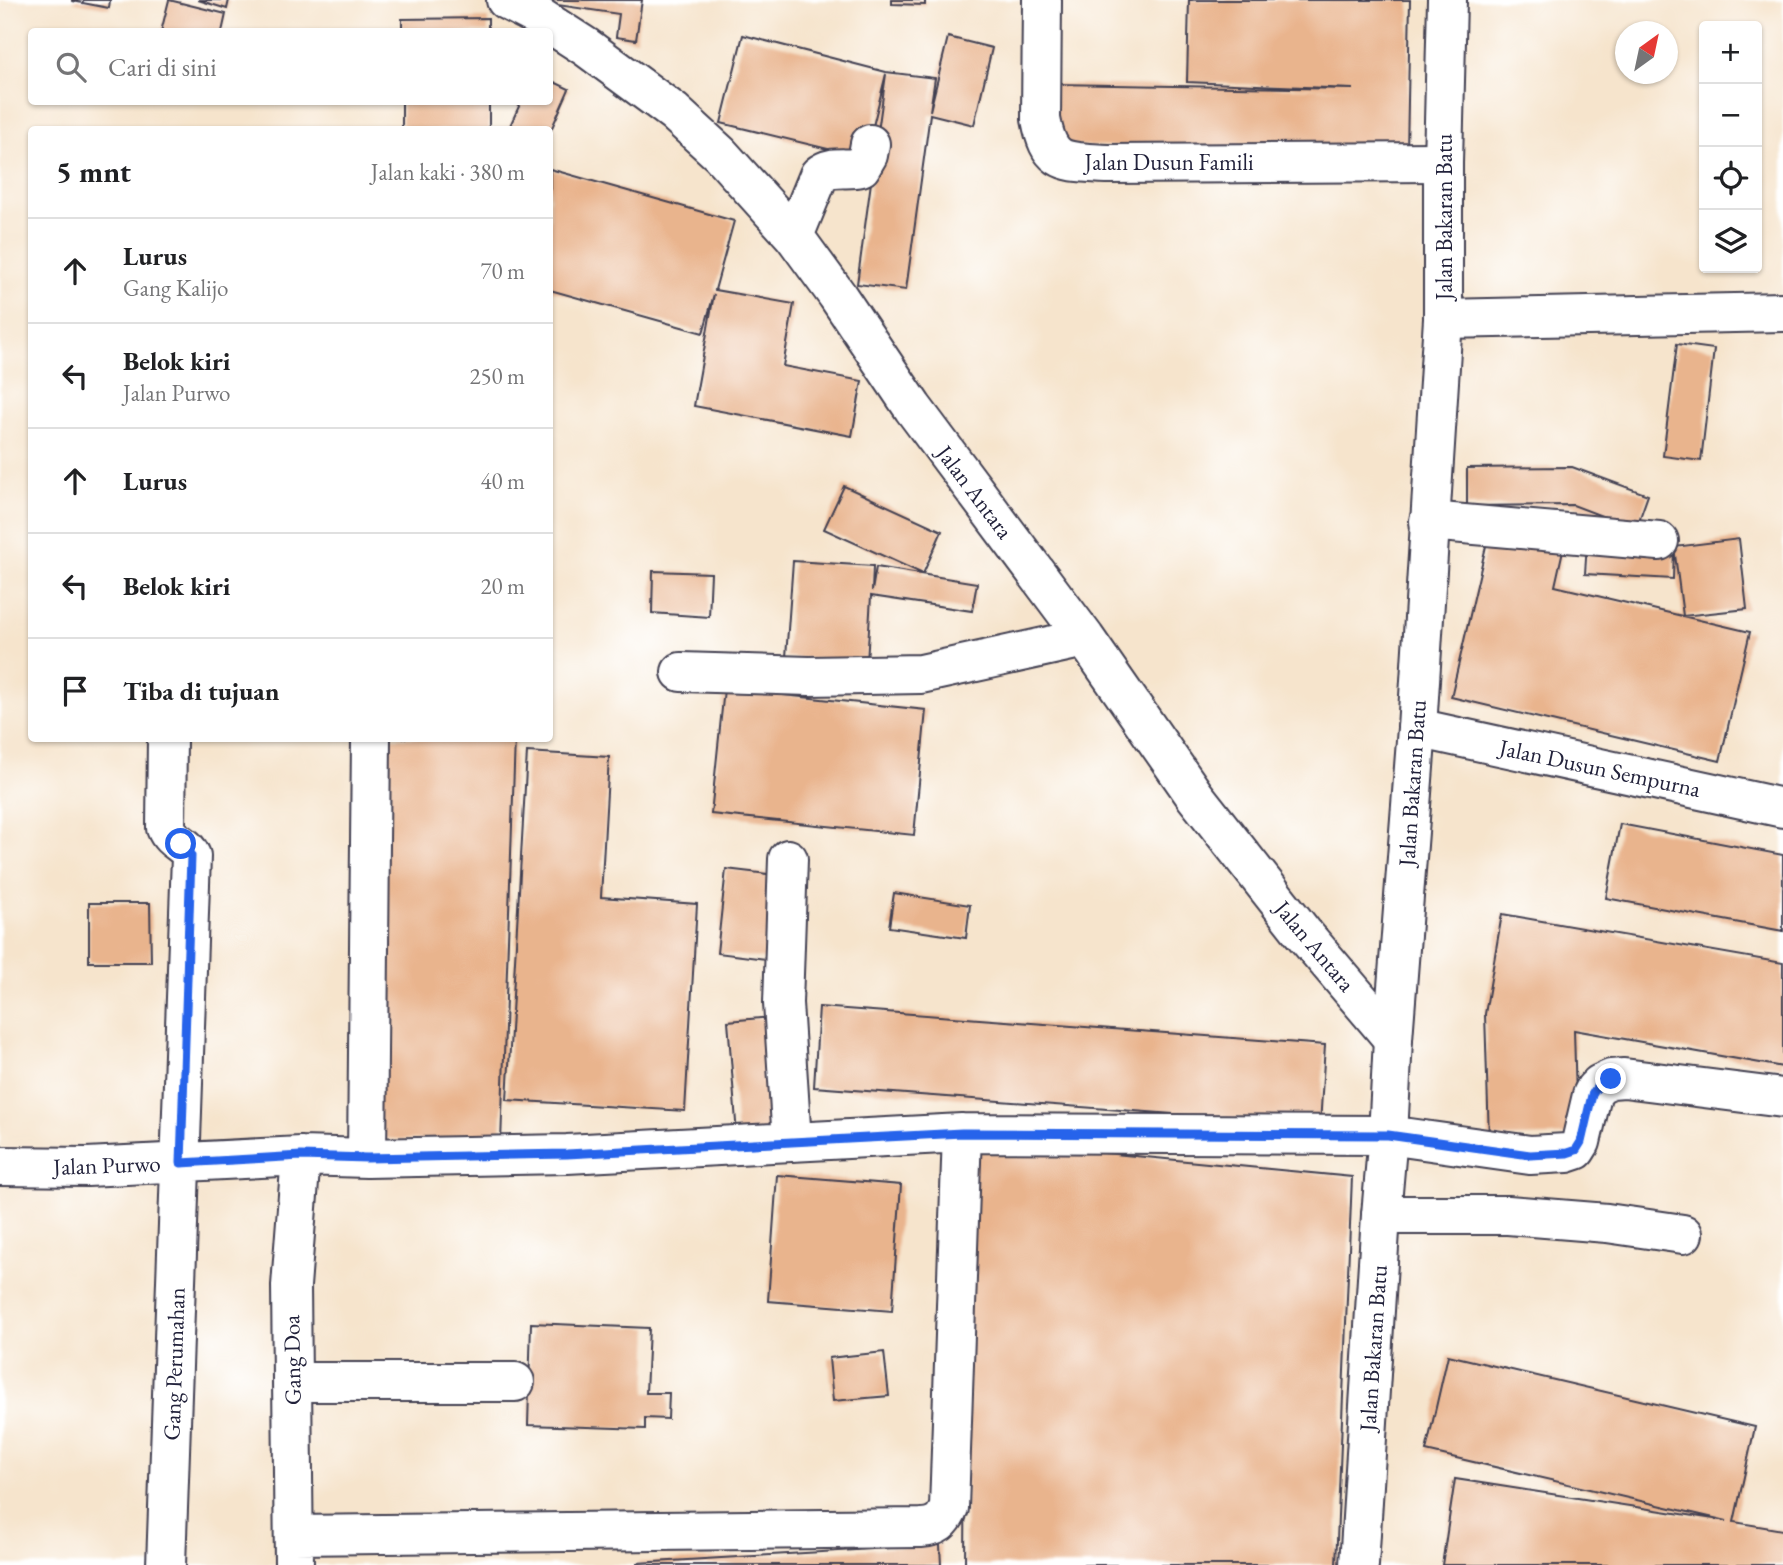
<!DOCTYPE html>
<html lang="id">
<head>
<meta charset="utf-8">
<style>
	body { margin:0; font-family:"EB Garamond",serif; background:#f6f6f6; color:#202124 }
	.controls { position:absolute; right:21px; top:21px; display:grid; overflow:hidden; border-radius:7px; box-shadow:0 2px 5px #0004 }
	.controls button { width:63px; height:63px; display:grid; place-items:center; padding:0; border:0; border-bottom:2px solid #e0e0e0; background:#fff; color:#202124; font:35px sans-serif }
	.compass { position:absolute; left:1615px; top:21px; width:63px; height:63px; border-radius:50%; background:#fff; box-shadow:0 2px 5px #0004; rotate:33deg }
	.stop { position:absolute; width:21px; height:21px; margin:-16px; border:5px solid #2563eb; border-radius:50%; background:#fff }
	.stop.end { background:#2563eb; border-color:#fff; box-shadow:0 2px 7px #0008 }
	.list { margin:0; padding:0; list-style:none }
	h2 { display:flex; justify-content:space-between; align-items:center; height:91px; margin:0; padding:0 28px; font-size:30px }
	h2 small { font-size:23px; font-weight:400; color:#757577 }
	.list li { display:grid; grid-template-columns:46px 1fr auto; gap:21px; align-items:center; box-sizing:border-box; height:105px; padding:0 28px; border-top:2px solid #e0e0e0 }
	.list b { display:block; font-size:26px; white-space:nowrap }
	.list p { margin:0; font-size:23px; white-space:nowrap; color:#757577 }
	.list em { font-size:23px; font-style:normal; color:#757577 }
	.icon { flex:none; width:38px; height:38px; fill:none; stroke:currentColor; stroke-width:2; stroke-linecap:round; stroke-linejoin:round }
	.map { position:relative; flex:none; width:1783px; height:1565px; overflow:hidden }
	.search { position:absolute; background:#fff; box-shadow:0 2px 5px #0004; left:28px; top:28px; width:525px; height:77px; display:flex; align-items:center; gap:18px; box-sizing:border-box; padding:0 24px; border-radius:7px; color:#757577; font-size:26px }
	.panel { position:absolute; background:#fff; box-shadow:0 2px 5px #0004; left:28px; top:126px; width:525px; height:616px; border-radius:7px }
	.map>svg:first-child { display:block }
	.building { fill:#e9b48d }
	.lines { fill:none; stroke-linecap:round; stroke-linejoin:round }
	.minor-casing { stroke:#423f51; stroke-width:42 }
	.highway-casing { stroke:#423f51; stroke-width:42 }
	.minor { stroke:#fff; stroke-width:38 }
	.highway { stroke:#fff; stroke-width:38 }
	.route { stroke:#2563eb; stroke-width:9 }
	.labels { text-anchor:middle; stroke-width:5; stroke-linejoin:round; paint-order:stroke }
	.street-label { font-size:23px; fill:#22223b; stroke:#fff }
</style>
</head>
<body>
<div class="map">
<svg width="1783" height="1565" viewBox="0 0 1783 1565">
	<rect width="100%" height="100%" fill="#fff"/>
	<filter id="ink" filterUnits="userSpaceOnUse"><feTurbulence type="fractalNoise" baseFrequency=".0143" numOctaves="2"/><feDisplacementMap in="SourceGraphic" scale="14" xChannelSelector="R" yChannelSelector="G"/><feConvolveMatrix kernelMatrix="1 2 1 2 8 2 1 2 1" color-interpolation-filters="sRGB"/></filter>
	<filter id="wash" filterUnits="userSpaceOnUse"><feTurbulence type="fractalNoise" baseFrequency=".00686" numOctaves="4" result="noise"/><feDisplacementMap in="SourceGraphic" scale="28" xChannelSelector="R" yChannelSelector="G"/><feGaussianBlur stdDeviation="1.57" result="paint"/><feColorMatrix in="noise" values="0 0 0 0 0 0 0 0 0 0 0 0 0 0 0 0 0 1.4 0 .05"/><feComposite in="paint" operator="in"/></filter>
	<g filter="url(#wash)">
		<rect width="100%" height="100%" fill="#f6e4cc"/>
		<g id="blocks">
			<path class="building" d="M72 0H110L109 8 72 1Z
				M169 0 226 14 222 32H161Z
				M198 0H229L227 9Z
				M544 0H642L636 40 616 37 619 14 544 3Z
				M892 0H925V5L892 4Z
				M1189 0H1410L1407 152 1056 145 1053 84 1353 89 1187 82Z
				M488 18V32H402V19Z
				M743 35 886 72 935 78 930 111 948 37 992 48 974 125 930 114 906 290 857 284 886 74 865 158 721 123Z
				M550 80 569 89 551 130H508L521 102H550Z
				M402 102H489V130H402Z
				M550 169 734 221 715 290 794 304 783 366 862 381 852 436 694 406 714 294 703 333 550 290Z
				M1677 344 1714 349 1701 461 1663 456Z
				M1572 467 1648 495 1636 529 1573 505 1467 506V468Z
				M844 486 942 531 923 574 824 529Z
				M1489 533 1563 550 1555 586 1750 632 1720 761 1451 697Z
				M1739 539 1747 609 1683 616 1674 547Z
				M1587 542 1674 547 1673 579 1585 574Z
				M793 561 873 566 872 591 876 567 977 583 972 611 871 596 867 663 786 657Z
				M653 571 711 573 709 617 652 613Z
				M724 689 926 710 914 835 711 814Z
				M383 738H515L501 1143 369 1138Z
				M527 752 609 757 601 897 697 904 685 1111 507 1100Z
				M1620 824 1783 855V931L1606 898Z
				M726 869 784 876 774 960 717 953Z
				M894 893 970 905 966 938 889 927Z
				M89 903H150L151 962H89Z
				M1502 914 1783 963V1067L1574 1030 1577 1135 1489 1138 1485 1014Z
				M819 1007 1325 1045 1320 1125 814 1087Z
				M773 1017 783 1131 737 1135 728 1021Z
				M968 1140 1352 1177 1336 1565H965Z
				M777 1175 901 1185 892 1311 768 1301Z
				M531 1323 649 1328 646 1393H669L668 1419 645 1418V1429L528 1425Z
				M884 1352 889 1396 833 1401 829 1358Z
				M1448 1355 1755 1427 1734 1522 1783 1530V1565H1442L1455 1479 1727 1521 1426 1451Z
				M940 1545 941 1565H637V1563Z"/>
		</g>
	</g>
	<g filter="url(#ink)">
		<use href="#blocks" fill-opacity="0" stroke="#423f51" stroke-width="2"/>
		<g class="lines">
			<g class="minor-casing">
				<path id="minor" d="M506 0 541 18 586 47 674 112 720 154 794 236 837 295 913 408 1085 638 1195 796 1303 933 1393 1039
					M1042 0 1041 119C1050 166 1065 161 1107 164L1443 162
					M794 236 819 175C831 164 847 171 861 167L868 155 870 144
					M1443 319 1783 312
					M1429 521 1659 541
					M681 672 809 676 921 674 1085 638
					M1417 728 1783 808
					M788 859 783 1003 792 1142
					M367 1158 371 738
					M0 1166 87 1167 301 1156 367 1158 567 1154 962 1133 1388 1135 1530 1155 1567 1153 1576 1150 1581 1142 1592 1095 1595 1089 1600 1084 1611 1079 1624 1078 1783 1098
					M1381 1215H1508L1607 1223 1683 1234
					M293 1382H515
					M294 1535 921 1528C937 1527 943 1522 949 1508L962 1133
					M166 1565 191 856C185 842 172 843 166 828L167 738
					M294 1565 291 1286 301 1156"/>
			</g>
			<g class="highway-casing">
				<path id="highway" d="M1359 1565 1381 1215 1388 1135 1393 1039 1417 728 1443 319V162L1447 0"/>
			</g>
			<use href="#minor" class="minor"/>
			<use href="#highway" class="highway"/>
		</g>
	</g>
	<g class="lines" filter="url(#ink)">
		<path class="route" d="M181 844 187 848 191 856 181 1163 301 1156 367 1158 567 1154 962 1133 1388 1135 1530 1155 1567 1153 1576 1150 1581 1142 1592 1095C1597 1086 1601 1082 1611 1079"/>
	</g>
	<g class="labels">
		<g class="street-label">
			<text x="1169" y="170">Jalan Dusun Famili</text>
			<text transform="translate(1444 217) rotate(-90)" y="8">Jalan Bakaran Batu</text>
			<text transform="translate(975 492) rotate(53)" y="8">Jalan Antara</text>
			<text transform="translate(1600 768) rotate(12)" y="8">Jalan Dusun Sempurna</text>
			<text transform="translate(1412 783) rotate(-86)" y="8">Jalan Bakaran Batu</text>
			<text transform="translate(1315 946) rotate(50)" y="8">Jalan Antara</text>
			<text transform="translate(107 1165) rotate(-2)" y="8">Jalan Purwo</text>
			<text transform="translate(1373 1348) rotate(-86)" y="8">Jalan Bakaran Batu</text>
			<text transform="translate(292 1360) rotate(-91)" y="8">Gang Doa</text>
			<text transform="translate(174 1364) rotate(-88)" y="8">Gang Perumahan</text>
		</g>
	</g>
</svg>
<div class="controls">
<button>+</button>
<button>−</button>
<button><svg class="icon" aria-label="locate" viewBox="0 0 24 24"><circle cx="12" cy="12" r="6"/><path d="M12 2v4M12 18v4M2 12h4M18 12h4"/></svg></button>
<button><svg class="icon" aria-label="layers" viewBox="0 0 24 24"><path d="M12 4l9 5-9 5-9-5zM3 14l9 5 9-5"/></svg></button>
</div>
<svg class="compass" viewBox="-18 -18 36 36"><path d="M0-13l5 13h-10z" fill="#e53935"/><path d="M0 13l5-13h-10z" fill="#757577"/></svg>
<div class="stop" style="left:181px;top:844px"></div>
<div class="stop end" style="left:1611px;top:1079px"></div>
<div class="search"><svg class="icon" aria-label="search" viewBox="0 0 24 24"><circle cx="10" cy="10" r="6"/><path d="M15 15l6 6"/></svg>Cari di sini</div>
<section class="panel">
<h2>5 mnt<small>Jalan kaki · 380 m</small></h2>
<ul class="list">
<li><svg class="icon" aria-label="ahead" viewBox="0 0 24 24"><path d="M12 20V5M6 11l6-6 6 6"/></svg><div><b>Lurus</b><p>Gang Kalijo</p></div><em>70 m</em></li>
<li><svg class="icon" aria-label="left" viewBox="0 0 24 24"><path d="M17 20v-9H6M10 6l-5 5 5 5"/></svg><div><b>Belok kiri</b><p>Jalan Purwo</p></div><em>250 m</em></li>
<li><svg class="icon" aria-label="ahead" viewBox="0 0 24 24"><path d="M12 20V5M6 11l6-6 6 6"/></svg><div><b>Lurus</b></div><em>40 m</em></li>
<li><svg class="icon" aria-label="left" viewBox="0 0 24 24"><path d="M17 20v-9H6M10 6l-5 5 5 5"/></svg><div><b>Belok kiri</b></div><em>20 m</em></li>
<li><svg class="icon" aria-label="arrive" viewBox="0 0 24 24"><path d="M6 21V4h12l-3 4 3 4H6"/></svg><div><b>Tiba di tujuan</b></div></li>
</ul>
</section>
</div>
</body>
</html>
